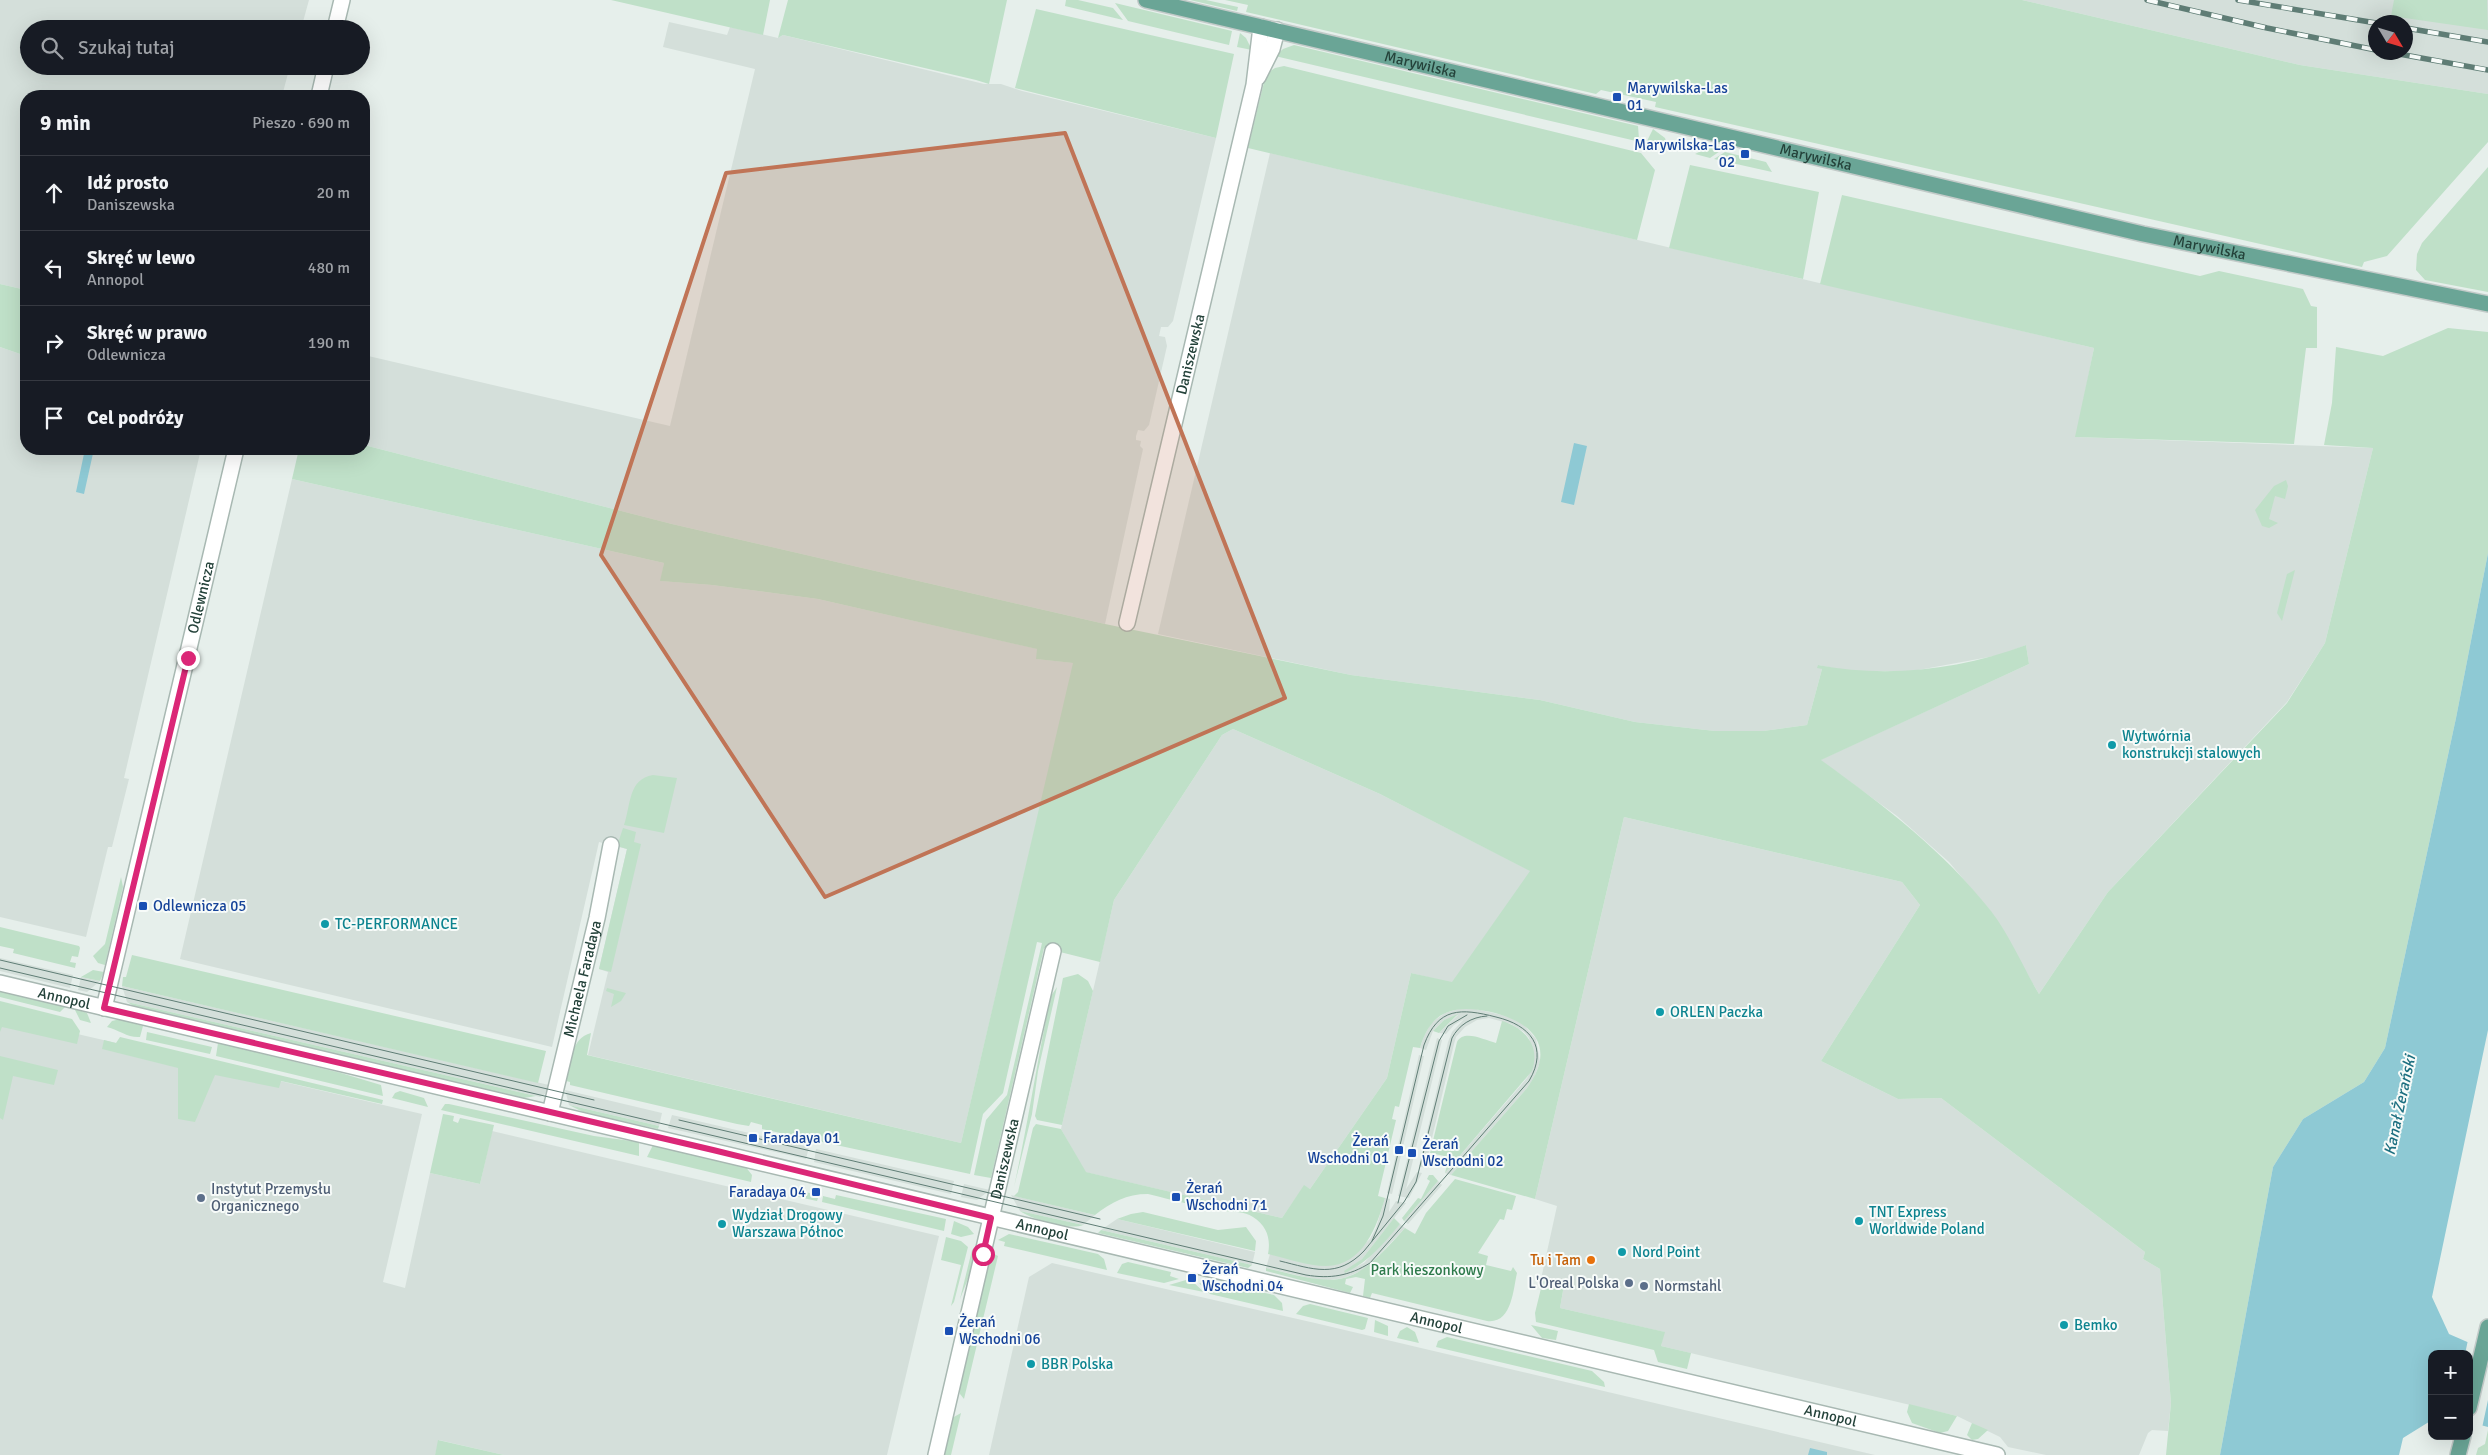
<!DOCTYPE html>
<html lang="pl">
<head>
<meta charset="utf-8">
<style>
	body { margin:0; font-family:Signika,sans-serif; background:#20242c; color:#f1f3f6 }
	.controls { position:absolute; right:15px; bottom:15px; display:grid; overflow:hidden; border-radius:10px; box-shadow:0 5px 20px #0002 }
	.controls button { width:45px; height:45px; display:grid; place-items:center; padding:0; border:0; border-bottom:1px solid #363941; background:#171b24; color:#f1f3f6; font:25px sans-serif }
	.compass { position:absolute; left:2368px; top:15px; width:45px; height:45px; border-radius:50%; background:#171b24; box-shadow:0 5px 20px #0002; rotate:128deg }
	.stop { position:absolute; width:15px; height:15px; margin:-11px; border:4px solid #db2777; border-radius:50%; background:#fff }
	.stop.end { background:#db2777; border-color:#fff; box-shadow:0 1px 5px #0008 }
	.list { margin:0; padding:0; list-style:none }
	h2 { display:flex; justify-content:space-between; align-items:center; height:65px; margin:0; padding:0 20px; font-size:21px }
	h2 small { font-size:16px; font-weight:400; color:#9ea1a6 }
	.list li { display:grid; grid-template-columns:32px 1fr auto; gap:15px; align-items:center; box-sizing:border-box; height:75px; padding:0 20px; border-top:1px solid #363941 }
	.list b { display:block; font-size:19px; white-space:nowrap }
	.list p { margin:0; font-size:16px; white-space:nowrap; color:#9ea1a6 }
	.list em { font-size:16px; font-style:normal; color:#9ea1a6 }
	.icon { flex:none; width:28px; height:28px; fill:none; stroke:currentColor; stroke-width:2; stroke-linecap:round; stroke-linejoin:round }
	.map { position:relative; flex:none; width:2488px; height:1455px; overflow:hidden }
	.search { position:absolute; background:#171b24; box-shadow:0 5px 20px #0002; left:20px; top:20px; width:350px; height:55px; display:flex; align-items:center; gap:12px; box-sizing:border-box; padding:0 18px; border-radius:28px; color:#9ea1a6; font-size:19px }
	.panel { position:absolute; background:#171b24; box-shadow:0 5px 20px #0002; left:20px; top:90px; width:350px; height:365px; border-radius:20px }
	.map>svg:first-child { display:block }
	.built { fill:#d4dfda; fill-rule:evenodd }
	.green { fill:#bfe0c8 }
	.water { fill:#8ec9d4 }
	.pier { fill:#e6efeb }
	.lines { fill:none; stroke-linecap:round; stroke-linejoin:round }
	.minor-casing { stroke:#a8b8b2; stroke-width:18 }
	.major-casing { stroke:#c2cac8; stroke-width:18 }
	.minor { stroke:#fff; stroke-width:15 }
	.major { stroke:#6aa596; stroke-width:15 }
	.tram { stroke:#5f7d75; stroke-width:1 }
	.rail-casing { stroke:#5f7d75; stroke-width:5.5 }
	.rail { stroke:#f7fbf9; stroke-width:4; stroke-dasharray:11; stroke-linecap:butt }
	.route { stroke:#db2777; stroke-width:6 }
	.marked { fill:#c07456; fill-opacity:0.2; stroke:#c07456; stroke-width:4; stroke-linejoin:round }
	.transit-dot { fill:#1a4fb4; stroke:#f7fbf9; stroke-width:2 }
	.culture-dot { fill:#0f9aa8; stroke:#f7fbf9; stroke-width:2 }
	.service-dot { fill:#5c6f8a; stroke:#f7fbf9; stroke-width:2 }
	.food-dot { fill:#e8710a; stroke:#f7fbf9; stroke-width:2 }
	.labels { text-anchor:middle; stroke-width:4; stroke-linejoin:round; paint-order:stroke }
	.street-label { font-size:15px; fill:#24423a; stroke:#f7fbf9 }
	.transit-label { font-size:15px; fill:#164399; stroke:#f7fbf9; text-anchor:start }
	.culture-label { font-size:15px; fill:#0d838f; stroke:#f7fbf9; text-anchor:start }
	.service-label { font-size:15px; fill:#4e5e75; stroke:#f7fbf9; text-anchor:start }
	.food-label { font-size:15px; fill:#c56008; stroke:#f7fbf9; text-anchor:end }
	.park-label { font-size:15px; fill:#2d7a4b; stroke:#f7fbf9 }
	.water-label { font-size:16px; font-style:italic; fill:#1c6f80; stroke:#f7fbf9 }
</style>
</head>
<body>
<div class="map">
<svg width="2488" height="1455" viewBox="0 0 2488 1455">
	<rect width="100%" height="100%" fill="#e6efeb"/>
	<path class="built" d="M0 0H309L301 29H29V66H290L282 96H26V290L0 284Z
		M2022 0H2488V94L2300 65ZM2376 22H2406V52H2376Z
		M669 22 727 35 730 27 778 38 783 35 984 84H1001L1022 91 1216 138 1173 321 1168 327H1161L1159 336 1165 337 1167 346 1149 425 1144 431 1138 430 1136 436V440L1141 441 1140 446 1143 449 1105 624 672 524 364 445V355L670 426 755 69 663 47Z
		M1270 153 2094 348 2076 437 2373 448 2325 643 2287 702 2108 892 2039 994 1992 913 1949 862 1897 816 1820 760 2029 664 2026 645 2000 655 1913 671H1849L1818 665 1822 669 1807 725 1763 731H1715L1635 722 1540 700 1351 675 1158 634Z
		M0 347 26 356V449H201L124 778 129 779 112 847H108L86 937 0 917Z
		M292 479 664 563 661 581 712 585 818 599 1038 649 1037 659 1074 663 961 1143 588 1055 608 972 599 969 627 849 599 842 552 1047 180 959Z
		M1233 729 1380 794 1531 871 1452 983 1411 973 1387 1078 1310 1189 1304 1186 1282 1218 1085 1172 1061 1129 1114 900 1222 735Z
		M1624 817 1902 882 1920 905 1821 1061 1898 1099 1941 1098 2145 1252 2143 1259 2160 1269 2171 1403 2168 1431 2152 1430 2148 1433 2139 1455H2046L2008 1447 2000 1437 1957 1416 1661 1346 1664 1332 1560 1308 1564 1285 1541 1279 1557 1206 1535 1199Z
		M0 958 73 975 70 988 0 971Z
		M81 977 100 981 87 992 78 990Z
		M122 986 549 1085 545 1094 540 1097 536 1096 127 1002Z
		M1461 1008 1476 1009 1506 1016 1522 1023 1536 1039 1540 1062 1534 1078 1527 1088 1451 1175 1445 1173 1527 1078 1533 1067 1534 1058 1529 1038 1524 1032 1511 1024 1489 1018 1477 1020 1465 1027 1456 1037 1454 1044 1425 1168 1419 1166 1448 1042 1452 1032 1464 1019 1454 1025 1446 1034 1439 1033 1458 1015 1444 1020 1433 1031 1426 1050 1420 1048 1424 1036 1431 1023 1445 1013Z
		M0 1016 422 1114 383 1282 405 1288 430 1173 480 1184 492 1131 939 1236 887 1455H504L439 1440 435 1455H0Z
		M1437 1038 1442 1040 1406 1189 1417 1172 1422 1173 1409 1198 1398 1196Z
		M1419 1055 1424 1056 1392 1194 1387 1193Z
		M565 1090 662 1113 659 1126 569 1105Z
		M672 1115 809 1147 806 1159 668 1128Z
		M816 1149 954 1181 951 1194 814 1162Z
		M1438 1181 1442 1185 1408 1224 1404 1221Z
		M964 1184 990 1190 977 1200 961 1197Z
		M1011 1195 1095 1215 1083 1225 1020 1211Z
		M1385 1198 1390 1199 1389 1212 1396 1201 1406 1203 1362 1259 1345 1272 1364 1263 1400 1224 1405 1228 1366 1269 1344 1278 1323 1281 1266 1268 1270 1254 1311 1264 1348 1259 1370 1239 1376 1228Z
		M1117 1219 1255 1252 1252 1265 1101 1230Z
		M1052 1263 1315 1323 1875 1455H989L1029 1277Z"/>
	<path class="green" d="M611 0H770L763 35Z
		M788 0H1007L989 84 976 80 783 35 778 38Z
		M1066 0H1078L1113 8 1123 20 1065 6Z
		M1190 0H1206L1238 7 1237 11Z
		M1225 0H2022L2300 65 2488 94V142L2387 256 2364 262 2362 267 1655 107 1656 102 1601 90 1596 94 1246 12 1248 5Z
		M2394 0H2487L2488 30 2391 16Z
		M1115 3 1232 31 1229 45 1128 21Z
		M1036 9 1234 54 1216 138 1015 88Z
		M1240 33 1246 38 1252 50 1237 47Z
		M1294 45 1638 126 1639 139 1636 141 1275 56 1283 49Z
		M1284 66 1641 153 1655 170 1637 240 1248 148 1266 74 1275 68Z
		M1653 129 1665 138 1668 148 1649 144 1647 141Z
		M1713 145 1726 147 1710 158 1695 154Z
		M1725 152 1766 162 1772 172 1714 159Z
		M1690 165 1819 192 1803 279 1669 248Z
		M2488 167V292L2425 280 2416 270 2417 254 2422 243Z
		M1842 195 2200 276 2219 271 2303 289 2311 306 2317 307V348H2306L2294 444 2075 437 2094 348 1820 284Z
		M0 284 26 290V356L0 347Z
		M2448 328 2488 332V553L2456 718 2385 1048 2364 1082 2303 1119 2273 1167 2220 1455H2166L2171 1403 2160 1269 2143 1259 2145 1252 1941 1098 1898 1099 1821 1061 1920 905 1902 882 1624 817 1535 1199 1451 1175 1527 1088C1557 1047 1533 1022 1491 1012 1454 1004 1431 1010 1420 1048L1413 1047 1399 1107 1395 1106 1392 1119 1396 1120 1378 1196 1385 1198C1377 1226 1363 1266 1326 1266 1307 1266 1286 1258 1268 1254 1271 1239 1267 1226 1253 1217 1244 1211 1234 1212 1224 1211 1198 1207 1173 1200 1148 1194 1126 1194 1112 1202 1095 1215L1014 1196 1018 1192 1033 1128 1036 1124 1061 1129 1086 1172 1282 1218 1304 1185 1310 1189 1387 1078 1411 973 1452 982 1530 871 1380 794 1233 729 1222 735 1114 900 1100 962 1044 948 991 1178 974 1175 986 1120 1007 1095 1042 943 1037 942 1003 1093 983 1114 970 1174 762 1129V1125L751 1122 749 1126 737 1124 570 1085V1082L566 1081C570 1063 571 1038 591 1033L587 1055 961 1143 1073 663 1036 659 1037 649 818 599 712 585 660 581 664 563 292 479 299 449H364V445L672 524 1105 624 1351 675 1540 700 1635 722 1715 731H1763L1807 725 1822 669 1817 668 1818 665C1887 678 1960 670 2026 645L2029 664 1821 760C1883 805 1943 850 1991 911 2010 936 2023 967 2039 994L2108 892 2287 703 2325 643 2373 448 2324 445 2332 403 2336 347 2383 356Z
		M2286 480 2288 486 2285 499 2275 496 2269 519 2278 523 2269 528 2262 526 2255 510 2274 486Z
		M2295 570 2282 621 2277 613 2287 574Z
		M653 775 677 778 664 833 624 825C631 805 628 779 653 775Z
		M623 828 636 832 634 842 641 844 611 972 599 969 627 849 617 846Z
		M121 877 123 887 105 965 98 963 93 956 105 944Z
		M0 927 79 946 80 948 78 957 72 956 70 962 76 963 75 968 13 953 14 949 0 946Z
		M132 955 546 1051 538 1083 122 986 123 977H126Z
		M93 970 104 972 100 981 81 977Z
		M1078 974 1088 981 1093 991 1062 1125 1037 1120 1035 1116 1063 978Z
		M1057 987 1038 1071 1032 1114 1014 1187C1028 1124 1037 1060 1051 996Z
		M607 988 626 993 621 1001 611 1007 614 994 606 991Z
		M0 990 66 1006 60 1012 0 997Z
		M0 1001 72 1019 80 1031 77 1044 2 1027 0 1032Z
		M127 1002 536 1096 524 1098 137 1008Z
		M74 1008 87 1013 91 1023 80 1020Z
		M1458 1014 1439 1033 1433 1031 1444 1020Z
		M120 1019 143 1026 140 1037C128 1038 119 1030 107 1027L112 1021Z
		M1502 1021C1524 1027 1541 1046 1532 1071L1445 1173 1449 1157 1430 1153 1457 1042C1464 1029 1484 1040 1496 1043Z
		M147 1032 212 1047 210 1054 146 1040Z
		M120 1037 383 1100 382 1104 281 1081 279 1088 215 1075 195 1122 178 1119V1068L102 1049 104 1040 116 1043Z
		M218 1043 341 1073 381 1085 383 1096 216 1056Z
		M0 1056 58 1070 54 1085 13 1076 3 1120 0 1118Z
		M400 1091 424 1098 428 1107 392 1098 395 1093Z
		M445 1104H449L594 1136 639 1142V1156L441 1110Z
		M569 1105 659 1126 658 1129 585 1113Z
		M443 1114 454 1116 453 1121 458 1123 460 1118 494 1125 480 1184 430 1173Z
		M653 1145 745 1166 752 1175 751 1182 647 1157Z
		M1429 1175H1433L1438 1181 1404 1221 1402 1218 1418 1198 1421 1199 1430 1181 1427 1179Z
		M1455 1179 1516 1196 1512 1210 1507 1209 1504 1220 1500 1219 1478 1253 1488 1256 1486 1265 1511 1271 1513 1267 1517 1273C1513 1290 1512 1324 1487 1321L1372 1293 1370 1298 1363 1296 1365 1279 1356 1277 1346 1279 1345 1284 1353 1287 1350 1293 1266 1271V1268C1342 1287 1351 1289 1405 1228L1415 1234 1426 1213Z
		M791 1189 819 1195 817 1201 789 1195Z
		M836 1195 946 1219 944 1231 822 1202 823 1196 835 1199Z
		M1020 1211 1083 1225C1070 1231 1031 1219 1020 1211Z
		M1143 1212 1218 1230 1246 1227 1256 1241 1255 1251 1117 1219 1131 1214Z
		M1394 1218 1400 1224C1383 1244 1369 1262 1345 1273L1344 1271 1362 1259Z
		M954 1221 968 1227 974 1234 961 1237 951 1234Z
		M1101 1230 1252 1265 1248 1268 1098 1233Z
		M1009 1234 1098 1254 1104 1259 1107 1270 1004 1246 1005 1242 998 1240Z
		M946 1237 961 1241 968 1247 954 1302 951 1306 961 1265 941 1260Z
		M974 1248H976L973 1266 960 1299 972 1250Z
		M990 1252 998 1256 964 1399 960 1394 959 1386Z
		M1128 1262 1171 1272 1170 1276 1179 1279 1164 1283 1117 1273 1122 1264Z
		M1186 1280 1193 1282 1204 1292 1169 1285Z
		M1543 1280 1564 1285 1560 1308 1665 1332 1661 1346 1691 1353 1687 1369 1658 1362 1654 1350 1536 1322 1535 1313Z
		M1209 1281 1274 1295 1282 1303 1283 1311 1210 1294 1199 1283 1208 1285Z
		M1310 1304 1368 1318 1365 1329 1362 1330 1296 1314 1303 1306Z
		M1375 1320 1388 1326V1336L1374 1332Z
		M1531 1325 1558 1331 1556 1340 1542 1338Z
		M1407 1327 1415 1332 1419 1343 1397 1338 1400 1331Z
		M1447 1337 1592 1371 1604 1382 1605 1387 1436 1347 1438 1341Z
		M1909 1404 1957 1416 1948 1431 1940 1433 1912 1423 1907 1412Z
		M961 1413 951 1455H943L952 1418Z
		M1972 1423 1988 1430 1978 1439 1972 1440 1967 1435Z
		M2488 1430V1455H2476L2478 1448 2485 1444Z
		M438 1440 504 1455H435Z"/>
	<path class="water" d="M1574 443 1587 446 1574 505 1561 502Z
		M85 449H94L84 494 76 492Z
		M2488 553V1030L2432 1297 2449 1334 2488 1351V1427L2469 1422V1354H2432V1420L2403 1438 2399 1455H2220L2273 1167 2303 1119 2364 1082 2385 1048 2456 718Z
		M1810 1448 1827 1452V1455H1808Z"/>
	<path class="pier" d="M2468 1340 2488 1348V1400L2482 1428 2469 1424V1354H2465Z"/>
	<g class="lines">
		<g class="minor-casing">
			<g id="minor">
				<path d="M335 29 342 0"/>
				<path d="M1258 77 1272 49 1277 30"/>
				<path d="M319 96 326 66"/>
				<path id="s1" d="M1127 623 1254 85 1261 27"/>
				<path id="s2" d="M0 983 1997 1455"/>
				<path id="s3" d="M104 1008 236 449"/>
				<path id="s4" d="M550 1113 597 918 611 845"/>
				<path id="s5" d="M936 1455 1053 951"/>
			</g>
		</g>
		<g class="major-casing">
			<g id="major">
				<path id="s6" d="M1146 0 2143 234 2488 304"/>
				<path d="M2469 1408 2488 1327"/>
				<path d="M2458 1455 2463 1436"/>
			</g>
		</g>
		<use href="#minor" class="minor"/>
		<use href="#major" class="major"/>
		<path class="tram" d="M0 960 594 1100
			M0 968 1306 1275C1330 1279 1349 1276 1370 1263L1529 1081C1549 1047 1530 1025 1496 1017 1461 1008 1438 1007 1424 1045L1383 1216 1372 1241
			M679 1120 1100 1219
			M1398 1203 1439 1041 1448 1026 1467 1015
			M1280 1261C1313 1269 1337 1279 1364 1251L1404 1202 1416 1182 1452 1038C1459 1025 1471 1017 1487 1016"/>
		<g class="rail-casing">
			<path id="rail" d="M2147 0 2267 28 2376 50
				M2238 0 2376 23
				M2406 28 2488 42
				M2388 52 2488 70"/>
		</g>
		<use href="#rail" class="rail"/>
	</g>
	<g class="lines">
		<path class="route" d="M188 658 104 1008 713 1150 991 1218 983 1254"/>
	</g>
	<path class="marked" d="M1065 133 1285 698 825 897 601 555 726 173Z"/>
	<g class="transit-dot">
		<rect x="1612" y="92" width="10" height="10" rx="2.5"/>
		<rect x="1740" y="149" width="10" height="10" rx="2.5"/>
		<rect x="138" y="901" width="10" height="10" rx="2.5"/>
		<rect x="748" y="1133" width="10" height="10" rx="2.5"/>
		<rect x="1394" y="1145" width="10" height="10" rx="2.5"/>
		<rect x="1407" y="1148" width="10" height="10" rx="2.5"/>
		<rect x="811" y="1187" width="10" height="10" rx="2.5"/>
		<rect x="1171" y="1192" width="10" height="10" rx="2.5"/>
		<rect x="1187" y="1273" width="10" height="10" rx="2.5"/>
		<rect x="944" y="1326" width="10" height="10" rx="2.5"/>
	</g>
	<g class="culture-dot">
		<circle cx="2112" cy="745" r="5"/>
		<circle cx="325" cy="924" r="5"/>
		<circle cx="1660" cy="1012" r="5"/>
		<circle cx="1859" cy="1221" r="5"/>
		<circle cx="722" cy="1224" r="5"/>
		<circle cx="1622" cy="1252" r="5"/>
		<circle cx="2064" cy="1325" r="5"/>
		<circle cx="1031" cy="1364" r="5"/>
	</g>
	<g class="service-dot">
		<circle cx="201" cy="1198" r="5"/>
		<circle cx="1629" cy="1283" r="5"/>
		<circle cx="1644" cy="1286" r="5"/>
	</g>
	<circle class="food-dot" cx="1591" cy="1260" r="5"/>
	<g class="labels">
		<g class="street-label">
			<text dy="5" stroke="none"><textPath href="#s6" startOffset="282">Marywilska</textPath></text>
			<text dy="5" stroke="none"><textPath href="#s6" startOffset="688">Marywilska</textPath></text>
			<text dy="5" stroke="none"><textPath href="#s6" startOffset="1092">Marywilska</textPath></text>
			<text dy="5" stroke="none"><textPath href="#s1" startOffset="276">Daniszewska</textPath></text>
			<text dy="5" stroke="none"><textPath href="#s3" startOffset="422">Odlewnicza</textPath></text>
			<text dy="5" stroke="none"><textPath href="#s4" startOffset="138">Michaela Faradaya</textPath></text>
			<text dy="5" stroke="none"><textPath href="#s2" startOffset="66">Annopol</textPath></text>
			<text dy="5" stroke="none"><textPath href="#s5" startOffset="304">Daniszewska</textPath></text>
			<text dy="5" stroke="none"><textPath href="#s2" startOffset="1071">Annopol</textPath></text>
			<text dy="5" stroke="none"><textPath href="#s2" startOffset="1476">Annopol</textPath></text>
			<text dy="5" stroke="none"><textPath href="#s2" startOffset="1881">Annopol</textPath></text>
		</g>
		<g class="transit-label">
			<text x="1627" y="93">Marywilska-Las<tspan x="1627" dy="17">01</tspan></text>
			<text x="1735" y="150" text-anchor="end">Marywilska-Las<tspan x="1735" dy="17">02</tspan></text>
			<text x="153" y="911">Odlewnicza 05</text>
			<text x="763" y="1143">Faradaya 01</text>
			<text x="1389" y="1146" text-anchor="end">Żerań<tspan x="1389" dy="17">Wschodni 01</tspan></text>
			<text x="1422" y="1149">Żerań<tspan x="1422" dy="17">Wschodni 02</tspan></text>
			<text x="1186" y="1193">Żerań<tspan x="1186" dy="17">Wschodni 71</tspan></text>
			<text x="806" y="1197" text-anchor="end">Faradaya 04</text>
			<text x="1202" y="1274">Żerań<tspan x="1202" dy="17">Wschodni 04</tspan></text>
			<text x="959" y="1327">Żerań<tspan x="959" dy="17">Wschodni 06</tspan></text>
		</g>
		<g class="culture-label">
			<text x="2122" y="741">Wytwórnia<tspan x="2122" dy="17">konstrukcji stalowych</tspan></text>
			<text x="335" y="929">TC-PERFORMANCE</text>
			<text x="1670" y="1017">ORLEN Paczka</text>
			<text x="1869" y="1217">TNT Express<tspan x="1869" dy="17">Worldwide Poland</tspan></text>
			<text x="732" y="1220">Wydział Drogowy<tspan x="732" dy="17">Warszawa Północ</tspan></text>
			<text x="1632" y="1257">Nord Point</text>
			<text x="2074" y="1330">Bemko</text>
			<text x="1041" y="1369">BBR Polska</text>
		</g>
		<g class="service-label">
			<text x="211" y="1194">Instytut Przemysłu<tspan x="211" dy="17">Organicznego</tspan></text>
			<text x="1619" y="1288" text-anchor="end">L'Oreal Polska</text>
			<text x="1654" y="1291">Normstahl</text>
		</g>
		<g class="food-label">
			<text x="1581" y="1265">Tu i Tam</text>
		</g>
		<g class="park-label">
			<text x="1427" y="1275">Park kieszonkowy</text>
		</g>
		<g class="water-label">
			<text transform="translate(2399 1105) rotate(-78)" y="6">Kanał Żerański</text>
		</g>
	</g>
</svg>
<div class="controls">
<button>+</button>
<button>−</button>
</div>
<svg class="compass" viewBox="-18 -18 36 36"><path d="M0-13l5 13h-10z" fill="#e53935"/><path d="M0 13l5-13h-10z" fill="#9ea1a6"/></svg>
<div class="stop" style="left:983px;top:1254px"></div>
<div class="stop end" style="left:188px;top:658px"></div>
<div class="search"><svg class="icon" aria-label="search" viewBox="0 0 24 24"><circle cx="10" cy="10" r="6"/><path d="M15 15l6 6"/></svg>Szukaj tutaj</div>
<section class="panel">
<h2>9 min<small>Pieszo · 690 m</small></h2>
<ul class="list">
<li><svg class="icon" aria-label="ahead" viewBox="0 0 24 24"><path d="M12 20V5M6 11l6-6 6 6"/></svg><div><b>Idź prosto</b><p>Daniszewska</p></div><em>20 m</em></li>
<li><svg class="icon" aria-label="left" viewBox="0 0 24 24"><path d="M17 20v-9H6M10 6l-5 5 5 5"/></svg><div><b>Skręć w lewo</b><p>Annopol</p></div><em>480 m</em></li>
<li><svg class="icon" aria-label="right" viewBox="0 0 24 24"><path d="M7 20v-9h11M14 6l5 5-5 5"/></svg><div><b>Skręć w prawo</b><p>Odlewnicza</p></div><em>190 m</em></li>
<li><svg class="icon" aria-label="arrive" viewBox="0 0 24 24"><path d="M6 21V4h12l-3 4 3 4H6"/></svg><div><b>Cel podróży</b></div></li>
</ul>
</section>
</div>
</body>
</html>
